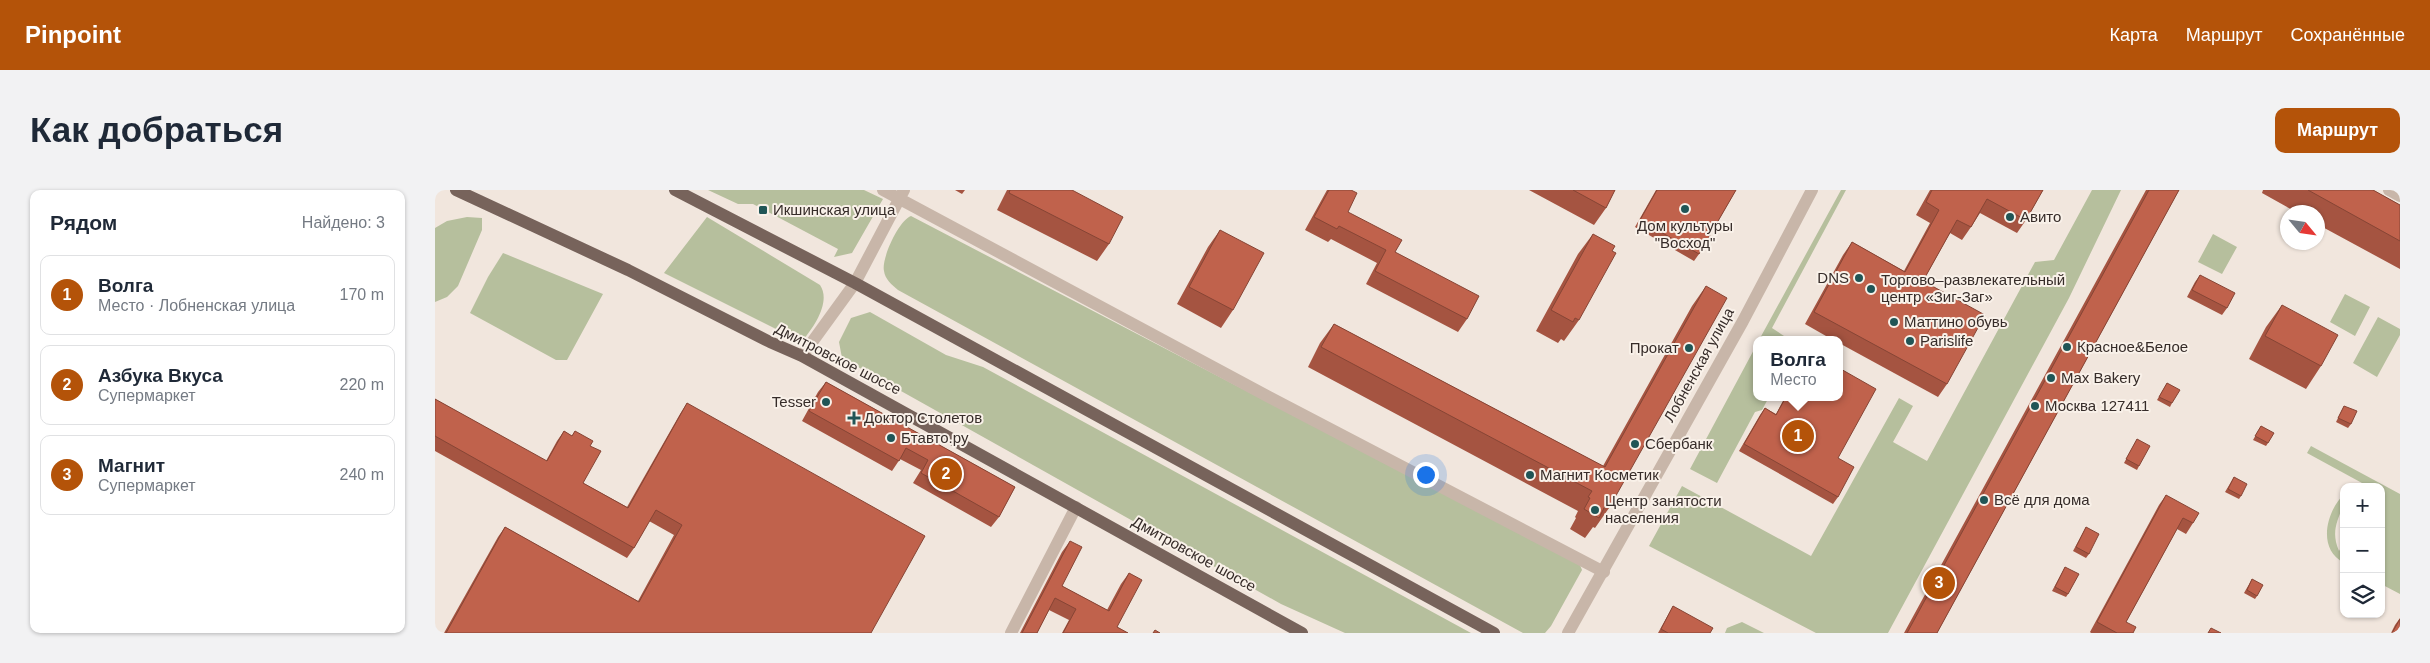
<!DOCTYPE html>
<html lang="ru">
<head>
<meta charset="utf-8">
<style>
	body { margin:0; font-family:Helvetica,sans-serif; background:#f2f2f3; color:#1f2937 }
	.controls { position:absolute; right:15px; bottom:15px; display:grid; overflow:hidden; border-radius:10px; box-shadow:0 1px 4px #0004 }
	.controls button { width:45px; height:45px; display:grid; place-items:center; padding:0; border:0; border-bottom:1px solid #e0e1e3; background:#fff; color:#1f2937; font:25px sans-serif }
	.compass { position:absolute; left:1845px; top:15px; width:45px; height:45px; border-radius:50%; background:#fff; box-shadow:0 1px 4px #0004; rotate:119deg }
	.you { position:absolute; left:990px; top:284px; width:18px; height:18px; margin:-12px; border:4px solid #fff; border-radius:50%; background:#1a73e8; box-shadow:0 0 0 8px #1a73e833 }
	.badge { display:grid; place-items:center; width:32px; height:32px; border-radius:50%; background:#b45309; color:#fff; font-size:16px; font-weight:700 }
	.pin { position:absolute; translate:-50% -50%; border:2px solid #fff; box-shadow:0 1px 5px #0006 }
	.popup { position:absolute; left:1318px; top:146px; width:90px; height:65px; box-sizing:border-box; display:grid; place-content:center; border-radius:10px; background:#fff; filter:drop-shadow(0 1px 4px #0005); font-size:16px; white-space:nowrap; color:#747a83 }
	.popup b { font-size:19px; color:#1f2937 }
	.popup::after { content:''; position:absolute; left:50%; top:100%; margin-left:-10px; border:10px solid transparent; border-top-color:#fff }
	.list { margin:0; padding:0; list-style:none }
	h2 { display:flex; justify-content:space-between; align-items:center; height:65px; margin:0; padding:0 20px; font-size:21px }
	h2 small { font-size:16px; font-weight:400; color:#747a83 }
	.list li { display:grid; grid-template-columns:32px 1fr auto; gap:15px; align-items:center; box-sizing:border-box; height:80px; margin:0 10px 10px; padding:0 10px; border:1px solid #e0e1e3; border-radius:10px }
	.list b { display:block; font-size:19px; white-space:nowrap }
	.list p { margin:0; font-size:16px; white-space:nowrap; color:#747a83 }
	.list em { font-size:16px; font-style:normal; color:#747a83 }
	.icon { flex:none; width:28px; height:28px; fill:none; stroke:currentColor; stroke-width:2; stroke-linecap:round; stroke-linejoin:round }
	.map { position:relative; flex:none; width:1965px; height:443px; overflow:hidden; border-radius:10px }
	header { display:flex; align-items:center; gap:30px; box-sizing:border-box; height:70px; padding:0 25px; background:#b45309; color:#fff }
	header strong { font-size:24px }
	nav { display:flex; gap:28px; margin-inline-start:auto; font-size:18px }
	.intro { display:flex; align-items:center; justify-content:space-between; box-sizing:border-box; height:120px; padding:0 30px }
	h1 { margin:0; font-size:35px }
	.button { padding:12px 22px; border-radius:10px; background:#b45309; color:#fff; font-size:18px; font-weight:700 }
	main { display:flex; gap:30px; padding:0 30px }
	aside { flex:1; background:#fff; border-radius:10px; box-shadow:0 1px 4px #0004 }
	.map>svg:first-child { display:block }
	.green { fill:#b6bf9d }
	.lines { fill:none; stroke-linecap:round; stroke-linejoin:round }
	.minor { stroke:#c8b6a9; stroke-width:12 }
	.tertiary { stroke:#c8b6a9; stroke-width:12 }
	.primary { stroke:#77635b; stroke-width:12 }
	.wall { fill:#a55441 }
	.building { fill:#c0624c; stroke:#864535 }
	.poi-dot { fill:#205556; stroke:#f9f1e9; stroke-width:2 }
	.labels { text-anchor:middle; stroke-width:4; stroke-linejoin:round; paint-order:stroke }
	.poi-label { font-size:15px; fill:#362c29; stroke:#f9f1e9; text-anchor:start }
	.street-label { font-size:15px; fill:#362c29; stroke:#f9f1e9 }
</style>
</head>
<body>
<header>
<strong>Pinpoint</strong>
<nav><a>Карта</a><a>Маршрут</a><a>Сохранённые</a></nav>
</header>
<div class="intro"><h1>Как добраться</h1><a class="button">Маршрут</a></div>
<main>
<aside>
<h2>Рядом<small>Найдено: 3</small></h2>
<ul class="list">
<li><span class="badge">1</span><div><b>Волга</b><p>Место · Лобненская улица</p></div><em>170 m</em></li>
<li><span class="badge">2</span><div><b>Азбука Вкуса</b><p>Супермаркет</p></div><em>220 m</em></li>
<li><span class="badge">3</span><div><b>Магнит</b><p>Супермаркет</p></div><em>240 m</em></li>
</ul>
</aside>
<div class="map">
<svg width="1965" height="443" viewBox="0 0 1965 443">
	<rect width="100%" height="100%" fill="#f1e6dd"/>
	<path class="green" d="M273 0H429L448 9 417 63 399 67 403 59 318 14H303Z
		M1406 0H1411L1337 138 1355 150H1324Z
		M1657 0H1686L1634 108 1453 443H1381L1214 356 1247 296 1376 366 1464 208 1478 216 1458 252 1492 271 1600 72 1619 70Z
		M476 26 1145 375 1147 380 1116 436 1110 443H1088L463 100C457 95 450 89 449 81 446 69 464 30 476 26Z
		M32 27 47 28V40L23 96 12 107 0 112V38L12 31Z
		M272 27 385 95C396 111 380 136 368 150H363L229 83Z
		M1778 44 1802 57 1787 84 1763 72Z
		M68 63 168 104 132 170H121L35 123 53 87Z
		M1910 104 1935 117 1920 146 1895 132Z
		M435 122 511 165 548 177 1036 443H910L846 414 407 168 404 152 416 128Z
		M1943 127 1965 139V145L1942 187 1918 173Z
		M1322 154V207H1334L1327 220 1320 222 1282 293 1255 279Z
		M1876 256 1965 304V404L1946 394V297H1919L1927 293 1872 263Z
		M1909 304C1909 326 1893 335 1904 361L1909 352V373C1882 359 1891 322 1909 304Z
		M1307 432 1329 443H1290L1292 438Z"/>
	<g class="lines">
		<path class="minor" d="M448 0 834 207 1169 382
			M367 166 420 93 469 0"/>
		<path class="tertiary" d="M1954 0 1965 6
			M576 443 641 317
			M1133 443 1308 131 1377 0"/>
		<path class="primary" d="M21 0 193 80 335 152 367 166 867 443
			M240 0 420 93 1059 443"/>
	</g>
	<path class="wall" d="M520 0H530L527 4Z
		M572 0H637L674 54 662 71 562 20Z
		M892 0H916L913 22 960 62 1032 129 1023 142 931 94 942 73 896 49 893 52 870 40Z
		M1094 0H1180L1171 18 1159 35Z
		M1221 0H1301L1264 64 1259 71 1200 37Z
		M1495 0H1608L1591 30 1582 43 1545 23 1536 37 1527 50 1515 43 1488 91 1512 194 1503 207 1404 153V150H1398L1370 134 1408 65 1417 52 1469 81 1495 33 1481 25Z
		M1711 0H1744L1502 443H1469Z
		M1828 0H1938L1965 15V79L1882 34V22H1861L1827 3Z
		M785 40 798 120 786 138 742 114 773 57Z
		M1158 44 1144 130 1129 151 1126 149 1123 153 1101 141 1143 64Z
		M1765 85 1792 118 1787 125 1752 107 1760 92Z
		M1271 96 1174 318 1160 338 1158 337 1150 348 1135 339 1141 328 1140 327 1143 321 873 177 885 153 899 134 1168 276 1257 116Z
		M1847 115 1886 176 1871 199 1814 169 1831 137Z
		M391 192 580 297 564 327 556 337 478 293 486 280 465 269 457 281 367 231 383 202Z
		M1732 193 1737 213 1735 217 1722 210Z
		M1350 207H1404L1403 268V307L1398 314 1304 261 1325 225 1330 218 1341 224Z
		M0 209 111 271 122 251 129 241 137 246 140 241 155 256 148 293 192 317 245 224 252 213 436 443H9L63 347 70 337 203 411 239 345 214 331 199 358 192 368 0 261Z
		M1909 216 1916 234 1913 238 1901 232Z
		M1826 236 1833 253 1831 256 1818 250Z
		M1702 249 1704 276 1702 280 1689 273Z
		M1799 287 1806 306 1804 309 1790 302Z
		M1731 305 1758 333 1751 344 1742 339 1691 432 1698 443H1656L1655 442 1724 315Z
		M1651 337 1654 364 1651 368 1638 361Z
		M635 351 627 396 672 420 686 394 694 383 682 437 693 443H627L634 430 614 420 602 443H585L627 362Z
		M1630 377 1633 404 1631 407 1617 401Z
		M1817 389 1822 406 1820 409 1809 403Z
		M1238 416 1275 443H1223Z
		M1965 428V443H1956L1960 435Z"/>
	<path class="building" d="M575 0H637L688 27 674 54 574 3Z
		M894 0H916L922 3 913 22 967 50 960 62 1044 106 1032 129 940 81 951 60 904 36 902 39 879 27Z
		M1138 0H1180L1171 18Z
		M1222 0H1301L1264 64 1205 30Z
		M1497 0H1608L1591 30 1552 9 1536 37 1522 30 1488 91 1550 125 1512 194 1379 122 1417 52 1470 82 1504 20 1491 12Z
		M1714 0H1744L1502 443H1472Z
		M1873 0H1938L1965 15V51Z
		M785 40 829 63 798 120 754 97Z
		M1158 44 1180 56 1177 61 1181 63 1144 130 1140 128 1138 132 1116 120Z
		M1765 85 1800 103 1792 118 1757 100Z
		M1271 96 1292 108 1174 318 1170 316 1164 328 1149 319 1155 308 1153 307 1157 301 886 157 899 134 1170 277Z
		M1847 115 1903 145 1886 176 1830 146Z
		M1404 178 1441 199 1403 268 1419 277 1403 307 1309 254 1330 218 1341 225 1351 207H1404Z
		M391 192 580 297 564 327 486 283 493 270 471 258 464 271 374 221Z
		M1732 193 1745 200 1737 213 1724 207Z
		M0 209 112 271 129 241 137 246 140 241 158 251 155 256 166 261 148 293 193 318 252 213 490 346 436 443H11L70 337 204 412 247 335 221 320 199 358 0 246Z
		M1909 216 1922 221 1916 234 1903 228Z
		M1826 236 1839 243 1833 253 1820 246Z
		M1702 249 1715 256 1704 276 1691 269Z
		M1799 287 1812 294 1806 306 1793 299Z
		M1731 305 1764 323 1758 333 1748 328 1691 432 1701 437 1698 443H1682L1662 432Z
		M1651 337 1664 344 1654 364 1641 357Z
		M635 351 647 357 627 396 674 421 694 383 707 390 682 437 693 443H628L641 419 620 408 602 443H587Z
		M1630 377 1644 384 1633 404 1620 397Z
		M1817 389 1828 395 1822 406 1812 400Z
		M1238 416 1278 438 1275 443H1233L1226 439Z
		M1965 429V443H1957Z
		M1776 438 1786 443H1773Z
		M720 440 725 443H718Z"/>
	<g class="poi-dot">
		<circle cx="1250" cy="19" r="5"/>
		<rect x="323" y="15" width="10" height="10" rx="2.5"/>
		<circle cx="1575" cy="27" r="5"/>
		<circle cx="1424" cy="88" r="5"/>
		<circle cx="1436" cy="99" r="5"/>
		<circle cx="1459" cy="132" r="5"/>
		<circle cx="1475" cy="151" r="5"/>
		<circle cx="1632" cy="157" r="5"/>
		<circle cx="1254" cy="158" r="5"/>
		<circle cx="1616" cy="188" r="5"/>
		<circle cx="391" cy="212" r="5"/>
		<circle cx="1600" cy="216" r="5"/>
		<path d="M416.5 220.5h5v5h5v5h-5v5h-5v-5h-5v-5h5z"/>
		<circle cx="456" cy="248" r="5"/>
		<circle cx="1200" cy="254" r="5"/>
		<circle cx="1095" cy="285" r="5"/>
		<circle cx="1549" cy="310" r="5"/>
		<circle cx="1160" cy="320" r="5"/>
	</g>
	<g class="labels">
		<g class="poi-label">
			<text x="338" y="25">Икшинская улица</text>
			<text x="1585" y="32">Авито</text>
			<text x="1250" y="41" text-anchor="middle">Дом культуры<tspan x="1250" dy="17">"Восход"</tspan></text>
			<text x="1414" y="93" text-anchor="end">DNS</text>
			<text x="1446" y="95">Торгово–развлекательный<tspan x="1446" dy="17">центр «Зиг-Заг»</tspan></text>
			<text x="1469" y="137">Маттино обувь</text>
			<text x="1485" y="156">Parislife</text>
			<text x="1642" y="162">Красное&amp;Белое</text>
			<text x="1244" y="163" text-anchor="end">Прокат</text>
			<text x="1626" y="193">Max Bakery</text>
			<text x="381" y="217" text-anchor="end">Tesser</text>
			<text x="1610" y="221">Москва 127411</text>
			<text x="429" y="233">Доктор Столетов</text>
			<text x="466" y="253">Бтавто.ру</text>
			<text x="1210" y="259">Сбербанк</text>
			<text x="1105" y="290">Магнит Косметик</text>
			<text x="1559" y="315">Всё для дома</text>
			<text x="1170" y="316">Центр занятости<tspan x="1170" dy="17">населения</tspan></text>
		</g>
		<g class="street-label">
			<text transform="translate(403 169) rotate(27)" y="5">Дмитровское шоссе</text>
			<text transform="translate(1264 175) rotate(-61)" y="5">Лобненская улица</text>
			<text transform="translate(759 364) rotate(29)" y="5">Дмитровское шоссе</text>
		</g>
	</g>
</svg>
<div class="controls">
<button>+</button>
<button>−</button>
<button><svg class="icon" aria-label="layers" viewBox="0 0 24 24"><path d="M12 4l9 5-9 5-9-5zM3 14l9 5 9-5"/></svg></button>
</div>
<svg class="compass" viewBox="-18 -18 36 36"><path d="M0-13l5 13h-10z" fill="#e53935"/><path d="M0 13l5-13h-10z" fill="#747a83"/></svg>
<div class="you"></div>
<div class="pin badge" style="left:1363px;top:246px">1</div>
<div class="popup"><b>Волга</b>Место</div>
<div class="pin badge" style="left:511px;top:284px">2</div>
<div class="pin badge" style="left:1504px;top:393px">3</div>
</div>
</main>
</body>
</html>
